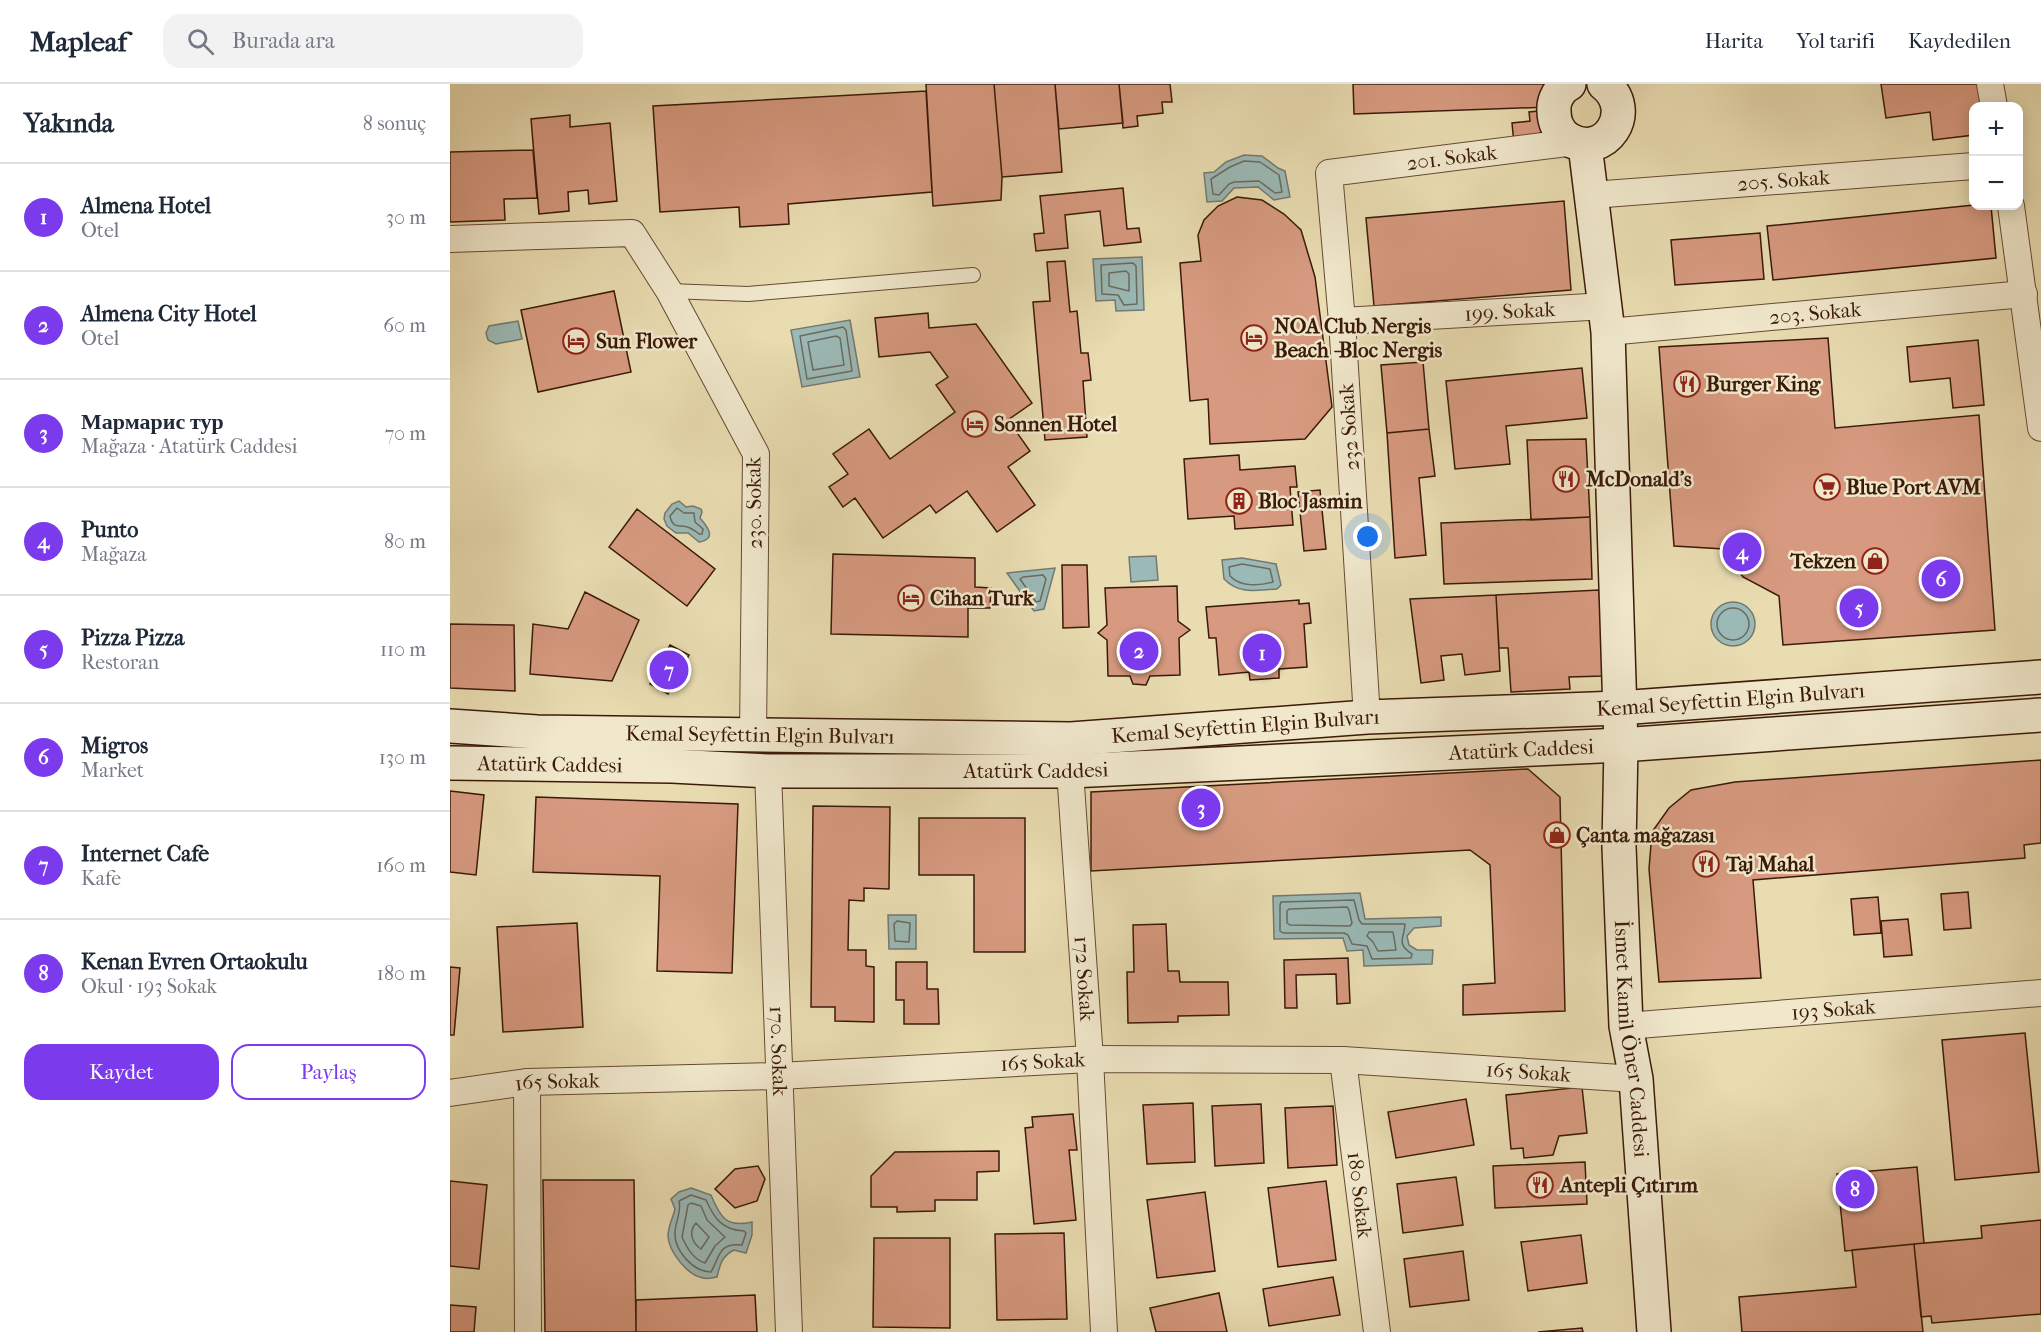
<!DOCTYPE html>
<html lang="tr">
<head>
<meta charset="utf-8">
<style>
	body { margin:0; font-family:"IM FELL French Canon",serif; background:#f2f2f3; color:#1f2937 }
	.controls { position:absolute; right:18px; top:18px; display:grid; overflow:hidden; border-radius:12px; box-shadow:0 3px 15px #0003 }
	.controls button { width:54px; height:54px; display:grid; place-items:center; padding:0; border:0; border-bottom:2px solid #e0e1e3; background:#fff; color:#1f2937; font:30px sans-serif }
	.you { position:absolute; left:918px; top:453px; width:21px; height:21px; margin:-15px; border:4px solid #fff; border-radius:50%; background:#1a73e8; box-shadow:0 0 0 9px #1a73e833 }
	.badge { display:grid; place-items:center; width:39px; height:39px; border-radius:50%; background:#7c3aed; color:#fff; font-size:20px; font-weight:700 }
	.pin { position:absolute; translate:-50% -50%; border:3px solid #fff; box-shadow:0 2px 6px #0006 }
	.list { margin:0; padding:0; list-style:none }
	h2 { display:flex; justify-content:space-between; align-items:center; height:78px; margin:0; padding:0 24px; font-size:26px }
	h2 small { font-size:20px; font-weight:400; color:#747a83 }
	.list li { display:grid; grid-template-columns:39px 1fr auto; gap:18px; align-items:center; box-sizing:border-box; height:108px; padding:0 24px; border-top:2px solid #e0e1e3 }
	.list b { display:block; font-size:22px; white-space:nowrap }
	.list p { margin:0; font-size:20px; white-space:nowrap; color:#747a83 }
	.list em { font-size:20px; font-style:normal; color:#747a83 }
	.actions { display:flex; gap:12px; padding:18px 24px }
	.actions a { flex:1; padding:14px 0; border:2px solid #7c3aed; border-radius:18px; text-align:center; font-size:21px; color:#7c3aed }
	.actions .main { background:#7c3aed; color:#fff }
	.icon { flex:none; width:33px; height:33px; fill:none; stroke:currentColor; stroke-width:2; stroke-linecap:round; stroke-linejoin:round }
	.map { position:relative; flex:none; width:1591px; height:1248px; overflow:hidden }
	header { display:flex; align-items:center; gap:36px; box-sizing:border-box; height:84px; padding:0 30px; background:#fff; border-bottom:2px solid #e0e1e3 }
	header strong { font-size:28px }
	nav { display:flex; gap:33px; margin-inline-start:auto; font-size:21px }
	.search { width:420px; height:54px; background:#f2f2f3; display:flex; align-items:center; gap:15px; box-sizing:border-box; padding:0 21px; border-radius:18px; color:#747a83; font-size:22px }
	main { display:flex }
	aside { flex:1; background:#fff }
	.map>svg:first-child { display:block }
	.water { fill:#9bb9b6; stroke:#747970; stroke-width:1.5 }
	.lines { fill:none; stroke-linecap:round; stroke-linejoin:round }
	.shore { stroke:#6a6a5f; stroke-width:1.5 }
	.building { fill:#d79a80; stroke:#3a1a08; stroke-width:1.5 }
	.lane-casing { stroke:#664a32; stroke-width:16 }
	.street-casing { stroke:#664a32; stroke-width:28 }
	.secondary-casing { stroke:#3a1a08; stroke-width:36 }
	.lane { stroke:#f1e8cc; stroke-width:14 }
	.street { stroke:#f1e8cc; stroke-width:26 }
	.secondary { stroke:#f1e8cc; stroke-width:33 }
	.labels { text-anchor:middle; stroke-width:5; stroke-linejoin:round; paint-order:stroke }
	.street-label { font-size:21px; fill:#3a1a08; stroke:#f1e8cc }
	.poi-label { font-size:21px; font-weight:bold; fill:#3a1a08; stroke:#f1e8cc; text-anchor:start }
</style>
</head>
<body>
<header>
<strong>Mapleaf</strong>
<div class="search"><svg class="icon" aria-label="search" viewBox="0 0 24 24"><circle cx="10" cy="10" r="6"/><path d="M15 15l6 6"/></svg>Burada ara</div>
<nav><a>Harita</a><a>Yol tarifi</a><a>Kaydedilen</a></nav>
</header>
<main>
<aside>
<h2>Yakında<small>8 sonuç</small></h2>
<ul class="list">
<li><span class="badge">1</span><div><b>Almena Hotel</b><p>Otel</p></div><em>30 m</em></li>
<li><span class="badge">2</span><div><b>Almena City Hotel</b><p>Otel</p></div><em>60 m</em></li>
<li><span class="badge">3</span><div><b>Мармарис тур</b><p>Mağaza · Atatürk Caddesi</p></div><em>70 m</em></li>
<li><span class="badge">4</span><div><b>Punto</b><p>Mağaza</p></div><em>80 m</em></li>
<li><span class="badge">5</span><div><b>Pizza Pizza</b><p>Restoran</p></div><em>110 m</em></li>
<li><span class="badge">6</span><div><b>Migros</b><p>Market</p></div><em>130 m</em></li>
<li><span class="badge">7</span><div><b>Internet Cafe</b><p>Kafe</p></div><em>160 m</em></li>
<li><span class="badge">8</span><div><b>Kenan Evren Ortaokulu</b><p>Okul · 193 Sokak</p></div><em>180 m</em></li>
</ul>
<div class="actions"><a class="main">Kaydet</a><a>Paylaş</a></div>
</aside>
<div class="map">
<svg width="1591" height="1248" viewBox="0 0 1591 1248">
	<rect width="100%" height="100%" fill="#e9dcb1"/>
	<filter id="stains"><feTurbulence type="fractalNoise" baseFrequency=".00333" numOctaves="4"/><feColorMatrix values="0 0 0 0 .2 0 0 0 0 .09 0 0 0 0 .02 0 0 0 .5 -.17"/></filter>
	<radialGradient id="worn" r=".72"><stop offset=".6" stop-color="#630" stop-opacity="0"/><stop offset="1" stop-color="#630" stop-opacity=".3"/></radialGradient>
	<path class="water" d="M794 71 812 72 828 84 835 87 840 113 824 116 808 103 784 104 772 117 757 118 754 89 764 88 776 78Z
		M692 173 694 226 666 227 665 216 646 217 643 175Z
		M400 236 410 293 352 303 341 246Z
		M68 237 72 255 46 260 38 256 36 249 39 242Z
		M229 417 236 423 243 422 251 425 252 428 250 434C258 443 267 455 249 458L238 449H226L217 442 214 435 215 429 222 420Z
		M706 472 708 496 681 498 679 473Z
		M792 474 826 480 831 501 827 505C806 506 790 511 774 495L772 476Z
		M605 484 594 525 584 527 557 489Z
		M1261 540a22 22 0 1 1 44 0a22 22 0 1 1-44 0Z
		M910 809 915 835 991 833V842L964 844 957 852 959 861 967 866H983L982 880 914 882 913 866 897 867 893 854 824 855 823 812Z
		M438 831H466V865H439Z
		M241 1104 261 1111C270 1133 276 1144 302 1138V1151L296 1169 284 1166C272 1172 270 1180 267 1193 263 1194 257 1195 253 1194 237 1191 219 1168 218 1152 218 1142 223 1134 225 1125L221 1115 229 1108Z"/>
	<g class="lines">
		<path class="shore" d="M794 77 810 78 829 91 832 108 825 109 809 97 784 98 779 100 769 111 763 110 761 95 780 83Z
			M683 179 686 182 687 220 674 221 668 211 652 210 651 181Z
			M676 187 679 190V207L659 202V189Z
			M393 243 396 246 402 287 357 295 350 252Z
			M386 252 390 254 394 281 363 286 358 258Z
			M227 424 234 429H244L245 438 253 445 252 450H249C248 449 242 445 240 444 231 439 223 447 220 432Z
			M792 480 820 485 823 498C809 502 790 503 780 492L779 483Z
			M593 491 596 495 590 517 586 518 570 495 573 493Z
			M1267 540a16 16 0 1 1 32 0a16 16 0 1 1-32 0Z
			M904 816 909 836 912 840H955C955 853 945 859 962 870L961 874 922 875 917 862 902 860 898 851 894 849H833L830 847V821L831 818Z
			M897 823 899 826 902 839 900 842 840 841 837 839V827L839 825Z
			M447 837 460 839 459 858 445 857 444 840Z
			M919 848H943L946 866 928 867 923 858 917 852Z
			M241 1111 256 1116C264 1134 272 1146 294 1147L296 1149 292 1161C268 1158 270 1173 261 1188 243 1188 224 1166 225 1149 225 1137 232 1129 229 1117Z
			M241 1119 251 1122 257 1136 275 1153 265 1162 255 1179C243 1175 237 1164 232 1153L238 1121Z
			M246 1139 259 1153 251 1165C242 1159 238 1148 246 1139Z"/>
	</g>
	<path class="building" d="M476 0H544L552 93 551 116 483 122Z
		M544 0H605L612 88 552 93Z
		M605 0H669L673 39 609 45Z
		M669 0H720L722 18H712L713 29 687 32 688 42 673 44Z
		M903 0H1098L1099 23 904 30Z
		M1431 0H1533L1536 22H1524V51L1483 56 1480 28 1436 34Z
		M476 7 482 108 338 120 339 140 290 143 289 123 210 128 203 22Z
		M1098 26 1101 57 1064 60 1062 39 1080 37 1079 28Z
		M120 31V43L160 39 167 117 139 120 138 106 118 108 119 127 89 130 81 35Z
		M83 66 87 114 54 115 55 136 0 138V68Z
		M673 104 677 145 689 144 691 158 654 162 650 127 615 131 618 164 586 167 584 150 594 149 590 112Z
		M787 113 812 116 834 130 851 146 865 193 882 323 855 355 760 360 758 315 740 317 730 179 751 177 748 151 754 136 768 122Z
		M1114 117 1121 206 924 222 916 134Z
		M1524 121 1541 122 1546 174 1323 196 1317 142Z
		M1310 149 1314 195 1225 201 1221 156Z
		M615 177 620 228 627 227 631 269H638L641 296 633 297 637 353 595 356 583 218 600 217 597 178Z
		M164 207 181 288 88 308 71 226Z
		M478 229 479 244 526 240 582 319 558 336 580 367 558 383 585 421 547 448 517 407 486 429 480 421 433 454 405 414 393 423 379 403 398 390 383 370 419 345 440 375 505 328 486 301 498 293 480 268 429 273 425 234Z
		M1378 254 1385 344 1529 331 1545 546 1333 561 1329 512 1293 493 1274 465 1224 462 1209 263Z
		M1528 256 1534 321 1503 324 1500 294 1460 298 1457 263Z
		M973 278 979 345 937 349 931 281Z
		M1132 284 1137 334 1056 342 1060 380 1005 385 996 297Z
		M979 345 985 392 969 394 976 471 945 474 937 349Z
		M1136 355 1140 433 1081 436 1077 356Z
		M789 371 790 386 845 382 847 403H840L843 441 785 445 784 432 738 435 734 375Z
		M870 406 876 465 854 467 848 408Z
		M187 425 265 485 237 522 159 463Z
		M1140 433 1142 495 994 500 991 439Z
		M383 470 525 474V503L541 504 540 524H518V553L381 550Z
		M612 481H637L639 543 613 544Z
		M727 502 728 537 740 546 729 554 730 591 700 592 696 601 683 600 680 592H658L657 556 648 549 657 541 655 504Z
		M1149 506 1154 592 1119 593 1120 605 1061 608 1058 564H1049L1046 511Z
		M135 508 189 536 162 597 80 590 83 540 118 545Z
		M1046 511 1050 587 1015 591 1012 570 991 572 994 596 971 599 960 515Z
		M849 516V520L859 519 861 539 854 540 857 583 829 585V594L800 596 799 588 769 591 766 554H759L756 523Z
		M0 540 64 541 65 607 0 604Z
		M220 561 239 571 218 610 200 600Z
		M1591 676V759L1574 761 1575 774 1303 796 1311 894 1209 898 1199 785 1202 748 1219 724 1241 706 1285 698Z
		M1078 685 1110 713 1115 927 1013 931V901L1045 899 1040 781 1020 766 641 787V708Z
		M0 707 34 711 26 791 0 788Z
		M86 713 288 720 282 889 207 887 210 792 83 788Z
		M363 722 440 723 439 805 414 804V817L399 816 398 866H416V882L424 883V938L385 937V923H361Z
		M469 734H575V868H524V791H469Z
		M1518 808 1521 844 1494 846 1491 810Z
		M1428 813 1431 849 1404 851 1401 815Z
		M1458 835 1462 871 1434 873 1431 837Z
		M127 839 133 943 53 948 47 843Z
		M716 840 718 887H729L730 898H778L779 931 728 932V938L678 939 677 888H684L683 841Z
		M898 874 900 919 887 920 886 890 846 891 847 924H835L834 876Z
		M446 878H477V905H488L489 940H454V916H446Z
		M0 883 10 884 4 951H0Z
		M1575 949 1589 1088 1505 1096 1492 956Z
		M1132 1003 1137 1049 1109 1052 1103 1071 1074 1074 1073 1064 1061 1065 1056 1011Z
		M1016 1015 1024 1061 946 1074 938 1028Z
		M743 1019 745 1078 697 1080 693 1021Z
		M811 1020 814 1079 765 1082 762 1022Z
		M883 1022 887 1081 838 1084 835 1024Z
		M623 1030 627 1066H619L626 1136 584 1140 575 1044 583 1043 582 1033Z
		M549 1067V1087L527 1088V1116H485V1127L447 1128V1123H421V1092L445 1068Z
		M1135 1078 1137 1120 1045 1124 1043 1082Z
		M308 1082 315 1095 307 1117 285 1124 265 1105 285 1085Z
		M1467 1083 1474 1159 1395 1167 1387 1090Z
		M1006 1093 1013 1141 953 1149 947 1100Z
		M93 1096H184L186 1248H95Z
		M0 1097 37 1101 29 1185 0 1182Z
		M876 1097 886 1176 828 1183 818 1104Z
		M755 1108 765 1187 707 1194 697 1116Z
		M1591 1136V1230L1482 1239 1481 1232 1471 1233 1464 1160 1532 1154 1531 1142Z
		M614 1149 617 1235 547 1236 545 1150Z
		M1131 1151 1137 1199 1078 1207 1071 1158Z
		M424 1154H500V1244L423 1243Z
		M1464 1160 1473 1248H1292L1289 1213 1406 1203 1402 1166Z
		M1013 1167 1019 1216 960 1223 954 1175Z
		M883 1193 890 1231 819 1242 813 1205Z
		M769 1209 777 1248H706L700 1224Z
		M305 1211 307 1248H186V1216Z
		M0 1221 26 1223 24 1248H0Z
		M1132 1244 1133 1248H1088Z"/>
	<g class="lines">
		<g class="lane-casing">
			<path id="lane" d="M219 207 298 210 523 191"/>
		</g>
		<g class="street-casing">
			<g id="street">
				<path d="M1540 0 1544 22"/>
				<path id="s1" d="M1142 111 1524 82"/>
				<path d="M1561 122 1591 344"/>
				<path d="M0 155 182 149 219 207 306 370 303 651"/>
				<path id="s2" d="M892 237 1156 222"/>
				<path id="s3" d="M1158 248 1574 210"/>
				<path id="s4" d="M917 633 892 237 879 89 1125 58"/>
				<path id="s5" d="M318 687 339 1248"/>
				<path id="s6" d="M620 687 640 975 654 1248"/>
				<path id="s7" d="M1176 942 1591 909"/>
				<path id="s8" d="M893 976 927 1248"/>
				<path d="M77 998 78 1248"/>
				<path id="s9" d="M0 1009 77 998 329 992 640 975 893 976 1186 995"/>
			</g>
		</g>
		<g class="secondary-casing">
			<g id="secondary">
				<path d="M1119 0C1109 5 1103 17 1104 27 1104 38 1109 49 1118 55 1155 77 1188 27 1154 0"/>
				<path id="s10" d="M1135 61 1158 248 1171 661 1169 763 1176 942 1186 995 1204 1248"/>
				<path id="s11" d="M0 642 87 648 621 655 917 633 1169 624 1591 593"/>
				<path id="s12" d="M0 679 222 682 318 687H620L1171 661 1591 631"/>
			</g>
		</g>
		<use href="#lane" class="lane"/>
		<use href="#street" class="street"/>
		<use href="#secondary" class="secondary"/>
	</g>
	<defs>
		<g id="hotel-ring" transform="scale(1.35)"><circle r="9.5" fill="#f1e8cc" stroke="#8f2418" stroke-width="1.5"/><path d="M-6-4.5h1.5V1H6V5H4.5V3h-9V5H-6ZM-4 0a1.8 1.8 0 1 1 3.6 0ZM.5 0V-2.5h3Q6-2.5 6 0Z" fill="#8f2418"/></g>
		<g id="restaurant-ring" transform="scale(1.35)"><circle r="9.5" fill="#f1e8cc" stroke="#8f2418" stroke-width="1.5"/><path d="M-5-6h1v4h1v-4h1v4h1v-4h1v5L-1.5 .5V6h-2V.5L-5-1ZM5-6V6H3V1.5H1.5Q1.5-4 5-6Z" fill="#8f2418"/></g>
		<g id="supermarket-ring" transform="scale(1.35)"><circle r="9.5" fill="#f1e8cc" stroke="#8f2418" stroke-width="1.5"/><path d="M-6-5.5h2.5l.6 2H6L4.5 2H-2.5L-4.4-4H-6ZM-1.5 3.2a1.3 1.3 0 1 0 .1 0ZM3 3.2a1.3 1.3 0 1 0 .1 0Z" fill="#8f2418"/></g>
		<g id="building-ring" transform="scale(1.35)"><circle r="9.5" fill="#f1e8cc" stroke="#8f2418" stroke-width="1.5"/><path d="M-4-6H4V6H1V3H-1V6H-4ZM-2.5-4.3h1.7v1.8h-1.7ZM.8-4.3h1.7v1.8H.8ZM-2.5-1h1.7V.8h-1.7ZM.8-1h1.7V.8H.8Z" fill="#8f2418"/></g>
		<g id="shop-ring" transform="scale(1.35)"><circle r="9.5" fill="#f1e8cc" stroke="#8f2418" stroke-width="1.5"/><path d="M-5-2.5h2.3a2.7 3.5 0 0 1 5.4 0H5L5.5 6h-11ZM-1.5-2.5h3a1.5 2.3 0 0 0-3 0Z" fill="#8f2418"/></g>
	</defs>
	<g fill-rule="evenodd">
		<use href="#hotel-ring" x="804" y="254"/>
		<use href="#hotel-ring" x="126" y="257"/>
		<use href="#restaurant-ring" x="1237" y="300"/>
		<use href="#hotel-ring" x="525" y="340"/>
		<use href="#restaurant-ring" x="1116" y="395"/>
		<use href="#supermarket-ring" x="1377" y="403"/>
		<use href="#building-ring" x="789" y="417"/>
		<use href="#shop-ring" x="1425" y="477"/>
		<use href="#hotel-ring" x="461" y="514"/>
		<use href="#shop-ring" x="1107" y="751"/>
		<use href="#restaurant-ring" x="1256" y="780"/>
		<use href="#restaurant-ring" x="1090" y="1101"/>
	</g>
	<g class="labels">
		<g class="street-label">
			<text dy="7" stroke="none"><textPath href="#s4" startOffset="669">201. Sokak</textPath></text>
			<text dy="7" stroke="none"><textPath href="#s1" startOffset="192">205. Sokak</textPath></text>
			<text dy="7" stroke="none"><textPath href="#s2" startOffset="168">199. Sokak</textPath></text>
			<text dy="7" stroke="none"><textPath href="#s3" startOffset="208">203. Sokak</textPath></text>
			<text transform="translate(899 343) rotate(-94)" y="7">232 Sokak</text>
			<text transform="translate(304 419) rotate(-91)" y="7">230. Sokak</text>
			<text dy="7" stroke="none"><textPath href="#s11" startOffset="1282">Kemal Seyfettin Elgin Bulvarı</textPath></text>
			<text dy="7" stroke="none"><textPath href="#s11" startOffset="796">Kemal Seyfettin Elgin Bulvarı</textPath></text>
			<text dy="7" stroke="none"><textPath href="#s11" startOffset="310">Kemal Seyfettin Elgin Bulvarı</textPath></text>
			<text dy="7" stroke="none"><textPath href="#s12" startOffset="1072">Atatürk Caddesi</textPath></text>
			<text dy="7" stroke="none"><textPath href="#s12" startOffset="100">Atatürk Caddesi</textPath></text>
			<text dy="7" stroke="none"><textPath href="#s12" startOffset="586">Atatürk Caddesi</textPath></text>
			<text dy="7" stroke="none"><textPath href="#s6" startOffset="208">172 Sokak</textPath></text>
			<text dy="7" stroke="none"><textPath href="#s7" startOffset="208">193 Sokak</textPath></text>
			<text dy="7" stroke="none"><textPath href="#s10" startOffset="896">İsmet Kamil Öner Caddesi</textPath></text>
			<text dy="7" stroke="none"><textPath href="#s5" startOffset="280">170. Sokak</textPath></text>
			<text dy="7" stroke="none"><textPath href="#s9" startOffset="594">165 Sokak</textPath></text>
			<text dy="7" stroke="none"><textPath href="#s9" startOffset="1080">165 Sokak</textPath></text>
			<text dy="7" stroke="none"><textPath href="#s9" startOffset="108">165 Sokak</textPath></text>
			<text dy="7" stroke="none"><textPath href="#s8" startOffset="136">180 Sokak</textPath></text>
		</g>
		<g class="poi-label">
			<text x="824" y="249">NOA Club Nergis<tspan x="824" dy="24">Beach -Bloc Nergis</tspan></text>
			<text x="146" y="264">Sun Flower</text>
			<text x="1256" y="307">Burger King</text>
			<text x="544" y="347">Sonnen Hotel</text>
			<text x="1136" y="402">McDonald's</text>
			<text x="1396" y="410">Blue Port AVM</text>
			<text x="808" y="424">Bloc Jasmin</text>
			<text x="1406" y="484" text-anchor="end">Tekzen</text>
			<text x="480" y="521">Cihan Turk</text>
			<text x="1126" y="758">Çanta mağazası</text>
			<text x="1276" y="787">Taj Mahal</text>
			<text x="1110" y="1108">Antepli Çıtırım</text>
		</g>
	</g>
	<rect width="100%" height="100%" filter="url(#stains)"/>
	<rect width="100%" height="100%" fill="url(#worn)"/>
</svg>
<div class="controls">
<button>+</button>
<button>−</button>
</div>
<div class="you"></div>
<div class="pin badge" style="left:812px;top:569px">1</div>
<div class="pin badge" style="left:689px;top:567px">2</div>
<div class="pin badge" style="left:751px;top:724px">3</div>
<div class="pin badge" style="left:1292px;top:468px">4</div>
<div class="pin badge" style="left:1409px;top:524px">5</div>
<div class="pin badge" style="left:1491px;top:495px">6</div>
<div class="pin badge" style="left:219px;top:586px">7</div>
<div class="pin badge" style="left:1405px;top:1105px">8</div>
</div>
</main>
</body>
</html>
